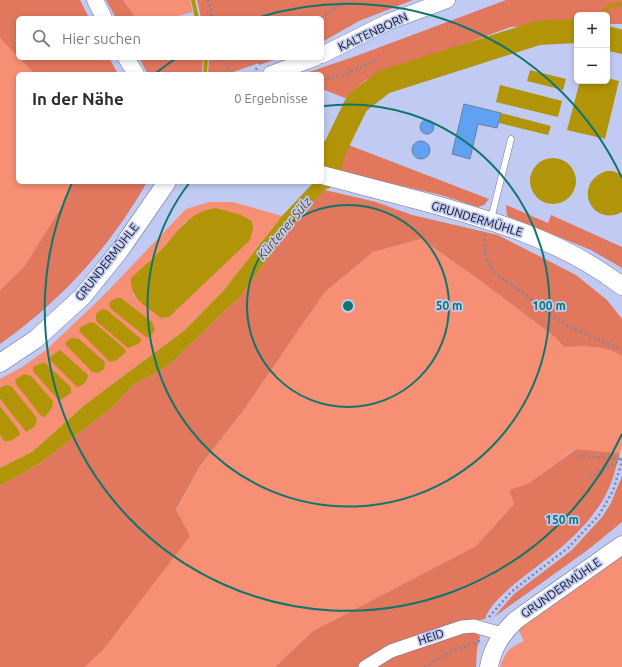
<!DOCTYPE html>
<html lang="de">
<head>
<meta charset="utf-8">
<style>
	body { margin:0; font-family:Ubuntu,sans-serif; background:#f2f2f3; color:#2b2b33 }
	.controls { position:absolute; right:12px; top:12px; display:grid; overflow:hidden; border-radius:6px; box-shadow:0 2px 6px #0003 }
	.controls button { width:36px; height:36px; display:grid; place-items:center; padding:0; border:0; border-bottom:1px solid #e1e1e2; background:#fff; color:#2b2b33; font:20px sans-serif }
	.list { margin:0; padding:0; list-style:none }
	h2 { display:flex; justify-content:space-between; align-items:center; height:52px; margin:0; padding:0 16px; font-size:17px }
	h2 small { font-size:13px; font-weight:400; color:#7c7c81 }
	.icon { flex:none; width:22px; height:22px; fill:none; stroke:currentColor; stroke-width:2; stroke-linecap:round; stroke-linejoin:round }
	.map { position:relative; flex:none; width:622px; height:667px; overflow:hidden }
	.search { position:absolute; background:#fff; box-shadow:0 2px 6px #0003; left:16px; top:16px; width:308px; height:44px; display:flex; align-items:center; gap:10px; box-sizing:border-box; padding:0 14px; border-radius:6px; color:#7c7c81; font-size:15px }
	.panel { position:absolute; background:#fff; box-shadow:0 2px 6px #0003; left:16px; top:72px; width:308px; height:112px; border-radius:6px }
	.map>svg:first-child { display:block }
	.green { fill:#f78f75; fill-rule:evenodd }
	.forest { fill:#e1775d }
	.water { fill:#b19408 }
	.lines { fill:none; stroke-linecap:round; stroke-linejoin:round }
	.stream { stroke:#b19408; stroke-width:4 }
	.river { stroke:#b19408; stroke-width:24 }
	.building { fill:#61a1f2; stroke:#667f9f }
	.service-casing { stroke:#6f769b; stroke-width:7 }
	.minor-casing { stroke:#6f769b; stroke-width:14 }
	.tertiary-casing { stroke:#6f769b; stroke-width:17 }
	.secondary-casing { stroke:#6f769b; stroke-width:19 }
	.path { stroke:#7f86a4; stroke-width:2.5; stroke-dasharray:2 3; stroke-linecap:butt }
	.service { stroke:#fff; stroke-width:6 }
	.minor { stroke:#fff; stroke-width:13 }
	.tertiary { stroke:#fff; stroke-width:16 }
	.secondary { stroke:#fff; stroke-width:18 }
	.ring { fill:none; stroke:#0f766e; stroke-width:2 }
	.labels { text-anchor:middle; stroke-width:3.5; stroke-linejoin:round; paint-order:stroke }
	.street-label { font-size:12px; fill:#141725; stroke:#c1caf2 }
	.water-label { font-size:13px; font-style:italic; fill:#5a4e20; stroke:#c1caf2 }
	.centre { fill:#0f766e; stroke:#c1caf2; stroke-width:2 }
	.ring-label { font-size:12px; text-anchor:middle; font-weight:bold; fill:#0f766e; stroke:#c1caf2; stroke-width:3.5; stroke-linejoin:round; paint-order:stroke }
</style>
</head>
<body>
<div class="map">
<svg width="622" height="667" viewBox="0 0 622 667">
	<rect width="100%" height="100%" fill="#c1caf2"/>
	<path class="green" d="M123 0H190L193 12 169 18H136Z
		M0 38 35 74H18V182H74L65 201 24 267 0 290Z
		M209 202H233L282 216 224 290 185 330 86 404 32 452 0 468V435L4 441 18 429 0 406V399L26 432 5 385 0 388V379L22 367 46 350 102 297 186 209ZM187 220 179 307 168 317 161 318 133 295 162 249Z
		M421 239 474 276 555 337 564 347C584 346 605 345 622 356V446L620 453 575 449 529 483 509 490 514 504 476 546 313 631 275 667H85L102 651 200 466 243 411 324 293 373 252Z
		M622 554V667H500C505 652 510 647 524 641L518 629Z"/>
	<path class="forest" d="M0 0H80L89 18H18V57L0 38Z
		M106 0H123L136 18H116Z
		M197 0H413L359 21 322 42V18H201Z
		M506 0H622V24H607V15H577V25L511 27 366 80 345 98 322 89V74H303L359 55Z
		M19 58H109L118 74H35Z
		M139 58H203L202 74H148Z
		M209 58H280L259 65V63L228 74H208Z
		M346 144 489 199 484 205 478 207 441 195 337 171Z
		M74 182H147C111 246 60 302 0 344V290L24 267 65 201Z
		M325 190 376 202 412 215 498 235 576 275 607 300 622 319V356C605 345 584 346 564 347L555 337 474 276 421 239 373 252 324 293 243 411 200 466 176 510 190 536 102 651 85 667H0V486L39 464 113 407 133 385 158 372 171 363 241 296 296 220Z
		M506 205 548 223 551 215 622 247V268L591 250 507 216Z
		M576 449 620 453C616 465 614 478 609 488 600 509 582 529 565 544 546 562 492 595 485 619L459 623 371 658 358 667H275L313 631 476 546 514 504 509 490 529 483Z
		M622 476V522L589 549 494 617 514 594 572 550 603 516 611 503Z
		M470 630 480 636 477 649 476 667H374L392 655Z"/>
	<path class="water" d="M530 70 566 79 563 90 527 81Z
		M607 78 619 81 605 139 567 130 580 81H607Z
		M500 85 562 101 558 117 496 102Z
		M501 113 551 126 548 135 499 123Z
		M328 143 344 149 337 171 329 186 296 220 241 296 171 363 158 372 133 385 113 407 39 464 0 486V468L32 452 86 404 185 330 224 290 282 216 314 182H322V165Z
		M530 181a23 23 0 1 1 46 0a23 23 0 1 1-46 0Z
		M606 171H613L622 175V212C592 228 571 184 606 171Z
		M216 208 241 215 252 221 253 229 250 240 169 317 161 318C145 305 130 300 131 278 142 268 153 259 163 248 180 229 189 212 216 208Z
		M117 298H121L152 322 155 330 150 337H146L111 309 109 304 111 301Z
		M102 309 107 310 141 339 140 343 128 348 96 321V314Z
		M91 322 96 324 125 349 126 352 117 360 110 362 79 331 81 327Z
		M74 338 79 339 105 362 104 369 98 373 92 372 65 344 69 339Z
		M60 350 88 375C87 382 84 385 77 387L50 360 51 356Z
		M44 362 71 387V393L59 401 33 371V367Z
		M24 374 31 376 53 401 52 408 45 417 41 416 16 384 15 380Z
		M5 385 11 386 37 418 35 426 26 432 0 399V388Z
		M0 406 18 429 20 435 10 441H4L0 435Z"/>
	<g class="lines">
		<path class="stream" d="M193 0 197 18
			M604 15 609 6 622 4
			M205 74 206 58
			M322 142 336 146"/>
		<path class="river" d="M607 38 622 42
			M325 177 336 146 357 103 384 82 538 33 577 31"/>
	</g>
	<path class="building" d="M464 104 501 113 497 128 478 124 470 159 452 154Z
		M420 127a7 7 0 1 1 14 0a7 7 0 1 1-14 0Z
		M412 150a9 9 0 1 1 18 0a9 9 0 1 1-18 0Z"/>
	<g class="lines">
		<g class="service-casing">
			<path id="service" d="M491 219 511 139"/>
		</g>
		<g class="minor-casing">
			<path id="minor" d="M365 667 391 651 462 627 474 626 502 634"/>
		</g>
		<g class="tertiary-casing">
			<path id="tertiary" d="M95 0 104 18
				M322 55 388 22 447 0
				M126 58 136 74
				M271 74 315 58"/>
		</g>
		<g class="secondary-casing">
			<path id="secondary" d="M322 175C356 184 391 193 425 202 495 221 563 241 622 286
				M0 363 36 339 82 297 120 250 167 182
				M489 667C492 648 502 633 516 620L622 545"/>
		</g>
		<path class="path" d="M208 0 213 18
			M321 18 346 0
			M224 58 229 74
			M259 64 264 58
			M253 74 257 68
			M322 80 349 73 376 60
			M484 234 486 258 494 272 569 327 622 350
			M578 456 622 459
			M590 478 622 459
			M489 617 511 592 569 547 599 515 613 491 622 461
			M424 667 449 652 480 641"/>
		<use href="#service" class="service"/>
		<use href="#minor" class="minor"/>
		<use href="#tertiary" class="tertiary"/>
		<use href="#secondary" class="secondary"/>
	</g>
	<g class="ring">
		<circle cx="348" cy="306" r="101"/>
		<path d="M324 106A201 201 0 1 1 190 182"/>
		<path d="M622 434A302 302 0 0 1 72 183M156 73A302 302 0 0 1 175 59M257 18A302 302 0 0 1 622 178"/>
	</g>
	<g class="labels">
		<g class="street-label">
			<text transform="translate(373 32) rotate(-25)" y="4">KALTENBORN</text>
			<text transform="translate(477 219) rotate(17)" y="4">GRUNDERMÜHLE</text>
			<text transform="translate(107 262) rotate(-52)" y="4">GRUNDERMÜHLE</text>
			<text transform="translate(561 588) rotate(-35)" y="4">GRUNDERMÜHLE</text>
			<text transform="translate(431 637) rotate(-18)" y="4">HEID</text>
		</g>
		<g class="water-label">
			<text transform="translate(284 228) rotate(-50)" y="5">Kürtener Sülz</text>
		</g>
	</g>
	<circle cx="348" cy="306" r="6" class="centre"/>
	<g class="ring-label">
		<text x="449" y="310">50 m</text>
		<text x="549" y="310">100 m</text>
		<text x="562" y="524">150 m</text>
	</g>
</svg>
<div class="controls">
<button>+</button>
<button>−</button>
</div>
<div class="search"><svg class="icon" aria-label="search" viewBox="0 0 24 24"><circle cx="10" cy="10" r="6"/><path d="M15 15l6 6"/></svg>Hier suchen</div>
<section class="panel">
<h2>In der Nähe<small>0 Ergebnisse</small></h2>
<ul class="list">
</ul>
</section>
</div>
</body>
</html>
